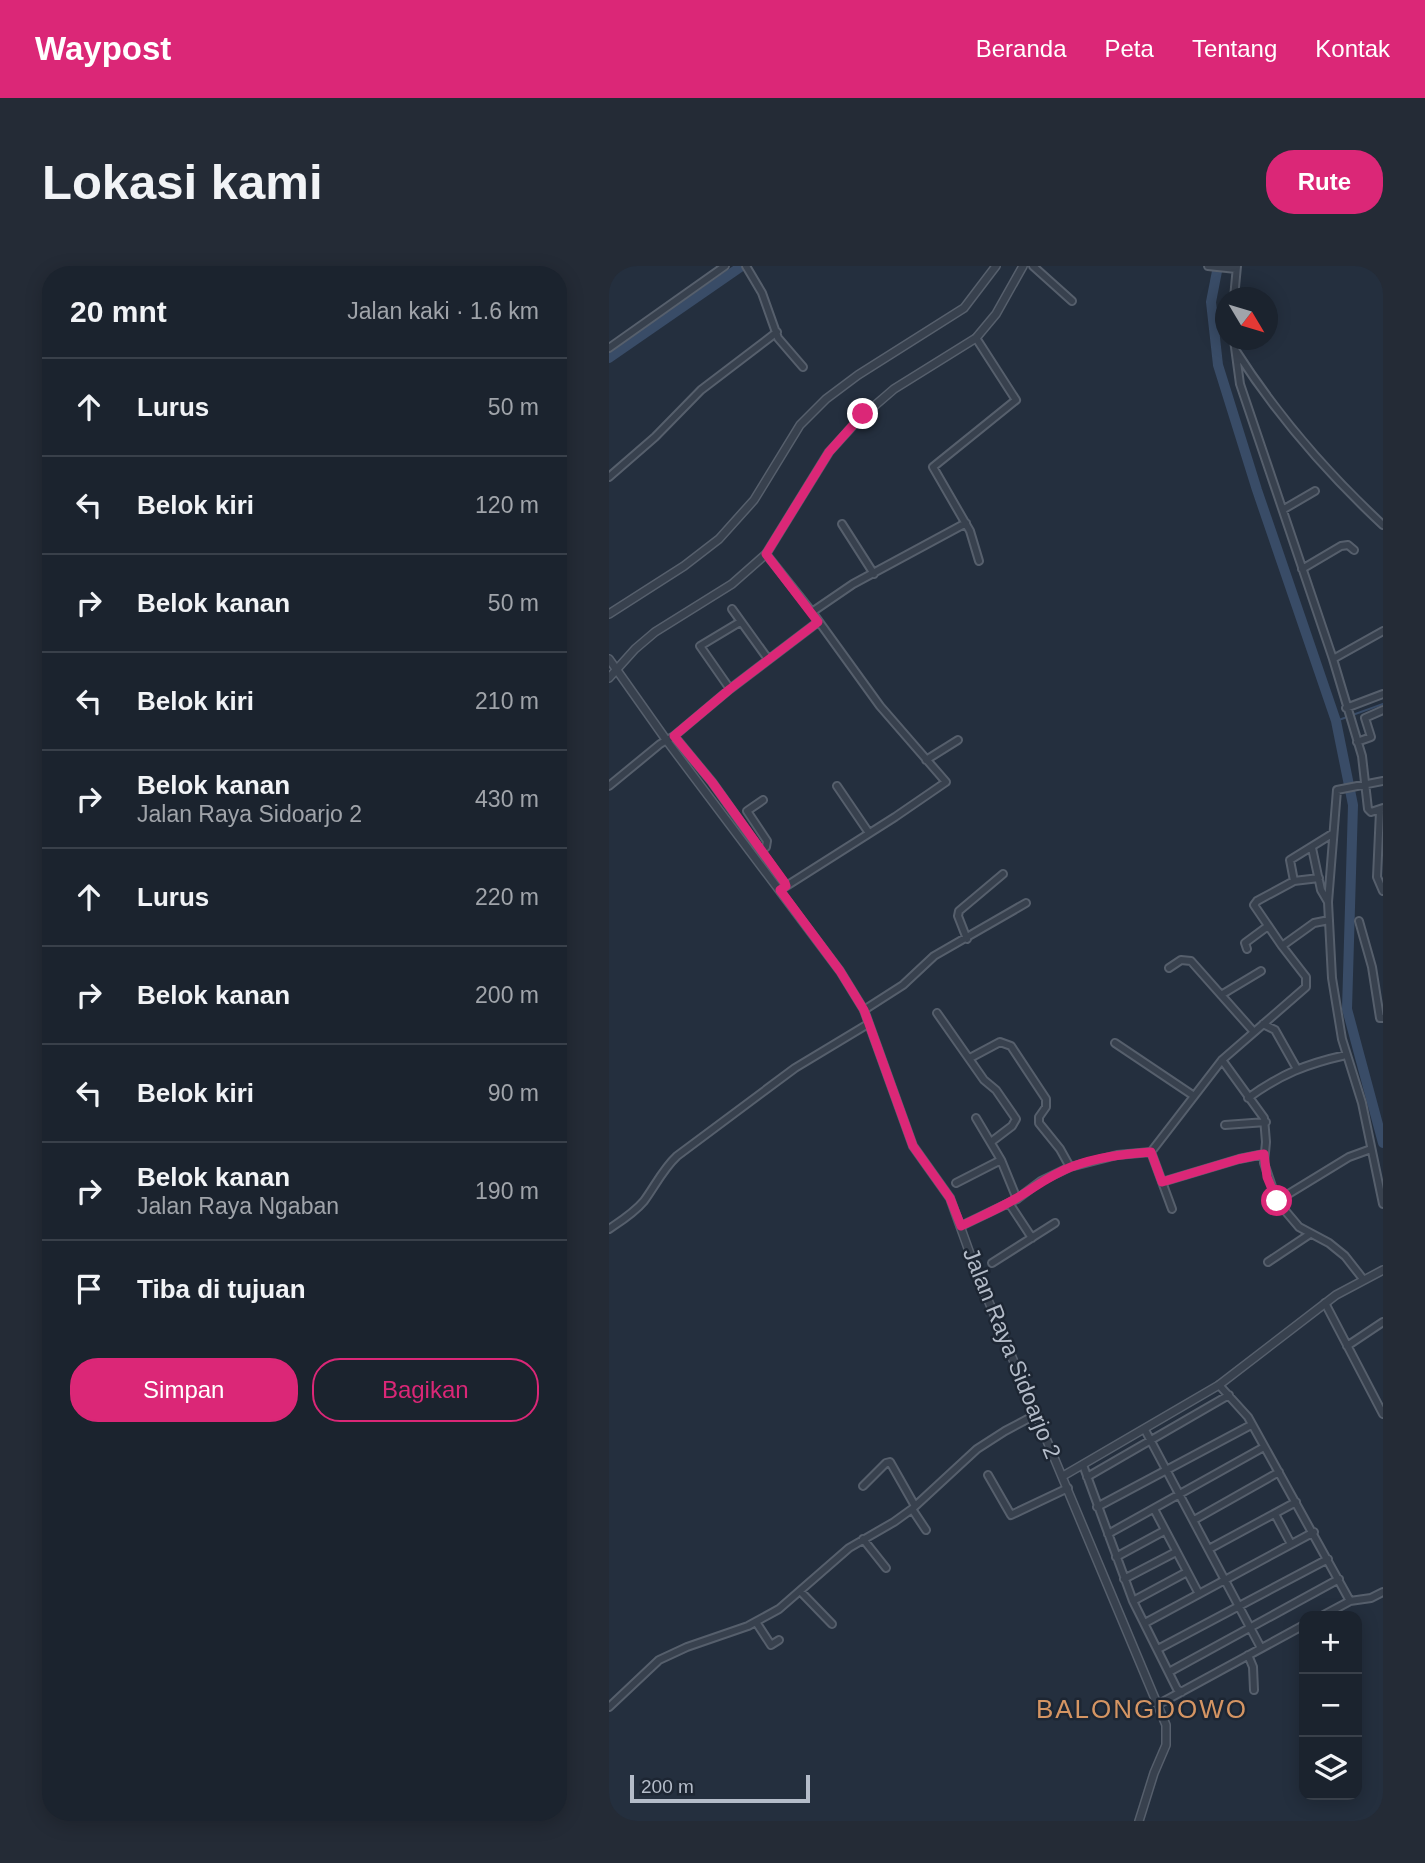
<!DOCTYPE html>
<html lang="id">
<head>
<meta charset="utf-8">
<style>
	body { margin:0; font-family:Arial,sans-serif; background:#242b36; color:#f1f3f6 }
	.controls { position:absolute; right:21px; bottom:21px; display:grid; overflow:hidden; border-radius:14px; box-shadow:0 4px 18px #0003 }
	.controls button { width:63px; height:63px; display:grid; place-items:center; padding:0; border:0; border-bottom:2px solid #39404a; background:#1b232e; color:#f1f3f6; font:35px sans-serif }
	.compass { position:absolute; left:606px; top:21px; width:63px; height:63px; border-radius:50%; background:#1b232e; box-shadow:0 4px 18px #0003; rotate:128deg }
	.scale { position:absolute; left:21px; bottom:18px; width:180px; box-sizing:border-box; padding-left:7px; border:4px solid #b4bcc9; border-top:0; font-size:19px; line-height:24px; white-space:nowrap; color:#b4bcc9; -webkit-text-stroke:5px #1d2633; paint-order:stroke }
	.stop { position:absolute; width:21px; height:21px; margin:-16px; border:5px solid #db2777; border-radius:50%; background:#fff }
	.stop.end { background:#db2777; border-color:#fff; box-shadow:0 2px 7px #0008 }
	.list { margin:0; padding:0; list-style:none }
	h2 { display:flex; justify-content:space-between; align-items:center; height:91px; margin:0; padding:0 28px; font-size:30px }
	h2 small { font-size:23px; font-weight:400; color:#a0a4aa }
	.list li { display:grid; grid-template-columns:46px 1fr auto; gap:21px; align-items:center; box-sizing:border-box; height:98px; padding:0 28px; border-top:2px solid #39404a }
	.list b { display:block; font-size:26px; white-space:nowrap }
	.list p { margin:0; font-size:23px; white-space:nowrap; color:#a0a4aa }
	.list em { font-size:23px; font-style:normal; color:#a0a4aa }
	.actions { display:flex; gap:14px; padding:21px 28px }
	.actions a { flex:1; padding:16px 0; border:2px solid #db2777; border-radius:28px; text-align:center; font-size:24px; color:#db2777 }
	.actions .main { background:#db2777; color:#fff }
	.icon { flex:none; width:38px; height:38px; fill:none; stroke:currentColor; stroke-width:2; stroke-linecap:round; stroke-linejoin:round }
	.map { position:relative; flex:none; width:774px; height:1555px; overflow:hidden; border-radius:28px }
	header { display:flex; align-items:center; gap:42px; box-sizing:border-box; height:98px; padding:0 35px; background:#db2777; color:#fff }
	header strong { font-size:33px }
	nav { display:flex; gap:38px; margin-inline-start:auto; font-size:24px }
	.intro { display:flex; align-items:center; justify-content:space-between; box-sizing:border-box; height:168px; padding:0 42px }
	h1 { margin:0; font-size:49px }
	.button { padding:18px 32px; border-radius:28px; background:#db2777; color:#fff; font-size:24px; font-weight:700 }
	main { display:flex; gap:42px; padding:0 42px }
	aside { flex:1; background:#1b232e; border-radius:28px; box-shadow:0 4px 18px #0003 }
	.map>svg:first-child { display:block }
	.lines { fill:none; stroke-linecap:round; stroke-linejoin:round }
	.stream { stroke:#394c67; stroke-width:2 }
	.river { stroke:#394c67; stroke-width:10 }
	.minor-casing { stroke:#565f6c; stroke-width:10 }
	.tertiary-casing { stroke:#565f6c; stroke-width:10 }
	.minor { stroke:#38414e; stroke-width:6 }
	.tertiary { stroke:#38414e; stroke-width:7 }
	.route { stroke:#db2777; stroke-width:9 }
	.labels { text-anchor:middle; stroke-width:5; stroke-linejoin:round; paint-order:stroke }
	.street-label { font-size:23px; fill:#b4bcc9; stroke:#1d2633 }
	.quarter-label { font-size:26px; letter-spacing:2px; fill:#d59563; stroke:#1d2633 }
</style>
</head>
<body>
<header>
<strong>Waypost</strong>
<nav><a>Beranda</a><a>Peta</a><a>Tentang</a><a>Kontak</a></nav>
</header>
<div class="intro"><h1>Lokasi kami</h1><a class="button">Rute</a></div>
<main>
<aside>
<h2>20 mnt<small>Jalan kaki · 1.6 km</small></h2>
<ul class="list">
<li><svg class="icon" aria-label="ahead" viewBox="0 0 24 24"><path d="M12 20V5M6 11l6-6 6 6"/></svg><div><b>Lurus</b></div><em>50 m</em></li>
<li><svg class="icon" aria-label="left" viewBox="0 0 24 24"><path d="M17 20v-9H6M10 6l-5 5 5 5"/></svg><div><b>Belok kiri</b></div><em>120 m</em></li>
<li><svg class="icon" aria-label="right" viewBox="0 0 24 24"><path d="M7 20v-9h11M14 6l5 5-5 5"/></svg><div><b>Belok kanan</b></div><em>50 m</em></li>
<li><svg class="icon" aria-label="left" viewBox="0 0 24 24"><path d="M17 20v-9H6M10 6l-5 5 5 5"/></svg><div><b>Belok kiri</b></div><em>210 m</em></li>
<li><svg class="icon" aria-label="right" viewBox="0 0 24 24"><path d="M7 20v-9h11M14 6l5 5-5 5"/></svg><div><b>Belok kanan</b><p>Jalan Raya Sidoarjo 2</p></div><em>430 m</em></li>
<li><svg class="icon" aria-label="ahead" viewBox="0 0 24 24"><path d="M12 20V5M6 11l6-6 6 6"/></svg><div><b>Lurus</b></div><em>220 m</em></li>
<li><svg class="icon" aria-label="right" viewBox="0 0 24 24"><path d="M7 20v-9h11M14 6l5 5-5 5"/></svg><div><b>Belok kanan</b></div><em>200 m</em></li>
<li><svg class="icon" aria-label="left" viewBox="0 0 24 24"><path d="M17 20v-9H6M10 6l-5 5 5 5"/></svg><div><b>Belok kiri</b></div><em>90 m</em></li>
<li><svg class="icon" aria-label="right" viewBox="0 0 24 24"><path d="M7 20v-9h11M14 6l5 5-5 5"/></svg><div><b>Belok kanan</b><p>Jalan Raya Ngaban</p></div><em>190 m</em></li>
<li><svg class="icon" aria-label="arrive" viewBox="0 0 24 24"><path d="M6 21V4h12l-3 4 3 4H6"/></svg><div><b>Tiba di tujuan</b></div></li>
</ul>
<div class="actions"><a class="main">Simpan</a><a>Bagikan</a></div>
</aside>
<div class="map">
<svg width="774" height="1555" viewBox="0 0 774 1555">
	<rect width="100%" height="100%" fill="#242f3e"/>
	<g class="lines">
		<path class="stream" d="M727 455 774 438"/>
		<path class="river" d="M609 0 602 36 609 99 648 224 727 455 744 539 738 743 774 877
			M0 92 133 0"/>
		<g class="minor-casing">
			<path id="minor" d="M137 0 153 27 169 72 194 101
				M424 0 463 35
				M599 0 627 3
				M625 32 628 0
				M367 72 407 134 324 201 361 265 370 295
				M625 74 631 118 724 393 753 490 759 543 762 546 774 542
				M0 82 116 0
				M627 85C668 149 718 207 774 259
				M0 211 46 171 92 124 168 66
				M675 243 706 225
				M233 258 265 308
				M157 288 203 346 271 440 337 516 286 551 171 624
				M693 303 732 280 739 279 745 284
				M123 343 159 393
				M203 346 244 318 357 257
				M724 393 774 365
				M121 423 91 380 131 356
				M737 442 774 428
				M65 470 103 516 177 620
				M748 476 762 471 756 452 774 444
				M317 494 349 474
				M774 515 728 524 719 636 723 712 733 773 753 837 774 938
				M0 520 51 478 65 470 121 423 209 356
				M228 520 260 567
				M771 545 768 611 774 625
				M703 582 712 624 719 636
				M152 585 157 581 158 575 138 545 154 534
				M685 615 681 594 723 568
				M750 655 763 701 771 752H774
				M358 673 349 650 350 645 394 608
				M673 680 705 657 720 654
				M638 683 636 677 659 660
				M560 702 572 694 582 695 645 766
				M612 729 652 705
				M255 744 294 719 325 690 417 637
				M328 747 375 814 387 824 407 853 403 860 382 876
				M654 758 666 764 688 803
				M506 777 585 830
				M361 792 391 776 402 780 437 833V841L430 851V857L451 883 461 901
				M613 794 655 852 657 876 655 897 668 935 690 961 720 977 736 990 754 1013
				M639 832C672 808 697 798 737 789
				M616 859 657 856
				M542 886 563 943
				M392 894 408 933
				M553 916 630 893 655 888
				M347 917 392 894 367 852
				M668 935 740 891 762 883
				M400 937 423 972
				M352 960 408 933 432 915 461 901 508 889 542 886 613 794 697 721V711L673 680 645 639 648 635 685 615 710 612
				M0 963C12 955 25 947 35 935 46 920 54 903 68 890L186 802 259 758
				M659 996 701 968
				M383 997 446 957
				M716 1037 774 1148
				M738 1080 774 1056
				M610 1119 639 1151 741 1335
				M536 1164 652 1382
				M474 1199 524 1335 568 1423 573 1426
				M379 1209 402 1249 459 1222
				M478 1211 620 1129
				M254 1220 277 1197 281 1196 306 1240
				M488 1241 642 1159
				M303 1243 317 1264
				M545 1243 590 1328
				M666 1248 682 1278
				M585 1254 670 1206
				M499 1268 655 1181
				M254 1273 277 1302
				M600 1283 687 1236
				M507 1291 555 1265
				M515 1313 567 1286
				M192 1326 223 1358
				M524 1335 578 1306
				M713 1350 741 1335 762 1332 774 1326
				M147 1356 162 1379 170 1374
				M536 1357 705 1266
				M549 1383 719 1293
				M639 1389 644 1401 645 1424
				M560 1406 730 1313
				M550 1438 695 1359
				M0 1441 50 1394 78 1381 139 1360 170 1343 240 1282 285 1256 303 1243 368 1183 396 1165 428 1148"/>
		</g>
		<g class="tertiary-casing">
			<path id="tertiary" d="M0 348 75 300 110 273 145 234 191 159 217 133 249 109 355 42 387 0
				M0 393 58 475 231 705 255 744 304 880 341 932 369 1010 557 1459V1479L545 1507 530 1555
				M0 412 26 383 46 366 123 318 157 288 220 186 249 154 285 123 367 72 387 48 414 0
				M454 1210 610 1119 727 1029 774 1004"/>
		</g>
		<use href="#minor" class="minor"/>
		<use href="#tertiary" class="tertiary"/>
	</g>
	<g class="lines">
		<path class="route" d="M254 148 220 186 157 288 209 356 121 423 65 470 103 516 176 617 177 620 171 624 231 705 255 744 304 880 341 932 352 960C370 951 389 943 406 933 425 922 441 909 462 901 488 891 515 888 542 886L553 916 630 893 655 888 658 911 668 935"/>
	</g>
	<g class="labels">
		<g class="street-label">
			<text transform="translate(403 1087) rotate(68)" y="8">Jalan Raya Sidoarjo 2</text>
		</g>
		<g class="quarter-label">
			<text x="533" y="1452">BALONGDOWO</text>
		</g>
	</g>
</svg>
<div class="controls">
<button>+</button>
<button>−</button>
<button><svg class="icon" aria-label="layers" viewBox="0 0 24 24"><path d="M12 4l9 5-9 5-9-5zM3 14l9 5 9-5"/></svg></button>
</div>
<svg class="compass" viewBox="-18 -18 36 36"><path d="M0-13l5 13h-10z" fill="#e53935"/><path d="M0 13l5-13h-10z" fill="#a0a4aa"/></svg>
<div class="scale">200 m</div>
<div class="stop" style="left:668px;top:935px"></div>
<div class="stop end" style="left:254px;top:148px"></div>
</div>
</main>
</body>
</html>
